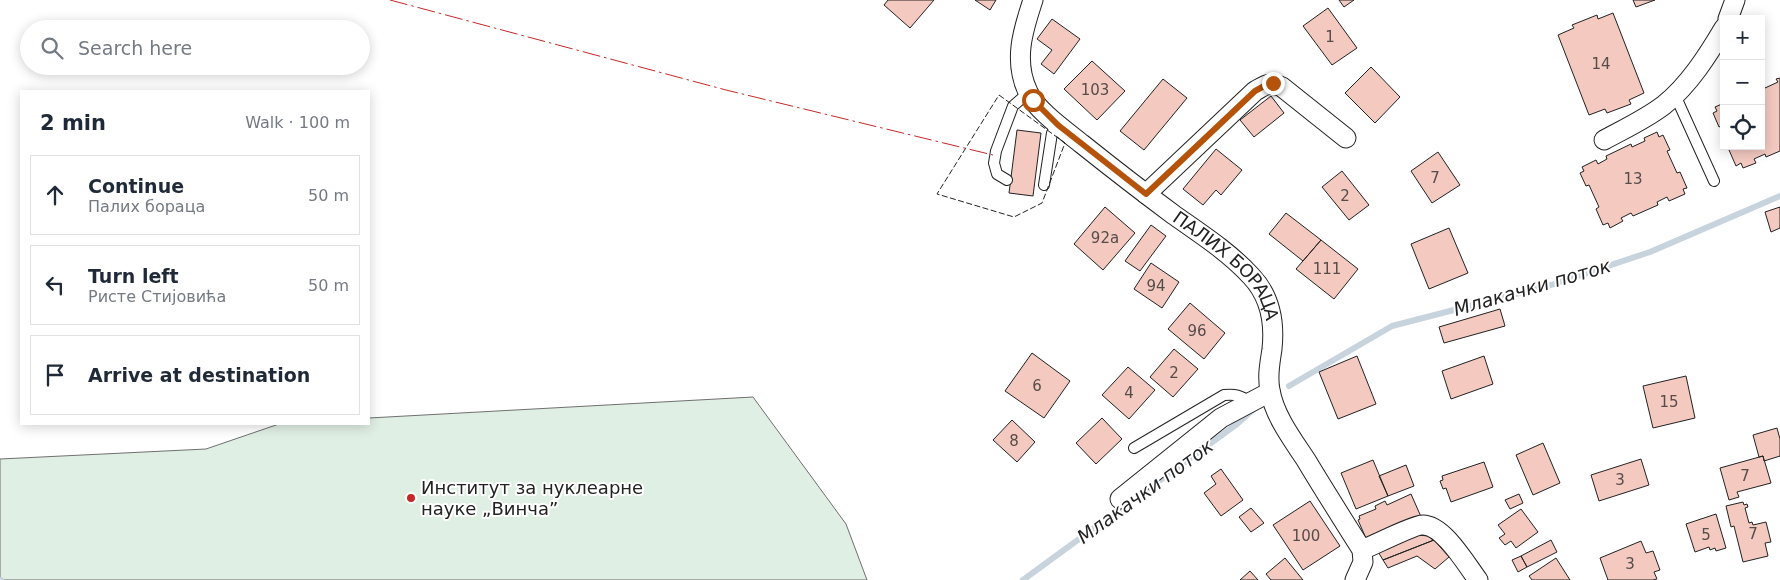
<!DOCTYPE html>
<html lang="en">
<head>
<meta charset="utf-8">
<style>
	body { margin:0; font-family:"DejaVu Sans",sans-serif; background:#f2f2f3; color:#1f2937 }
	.controls { position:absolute; right:15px; top:15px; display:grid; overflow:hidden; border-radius:0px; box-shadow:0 2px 12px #0003 }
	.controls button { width:45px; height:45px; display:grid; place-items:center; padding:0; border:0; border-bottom:1px solid #e0e1e3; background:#fff; color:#1f2937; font:25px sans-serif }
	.stop { position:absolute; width:15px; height:15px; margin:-11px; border:4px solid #b45309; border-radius:50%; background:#fff }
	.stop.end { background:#b45309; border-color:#fff; box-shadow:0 1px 5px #0008 }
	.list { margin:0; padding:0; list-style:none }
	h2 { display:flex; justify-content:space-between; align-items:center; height:65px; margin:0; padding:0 20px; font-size:21px }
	h2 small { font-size:16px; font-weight:400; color:#747a83 }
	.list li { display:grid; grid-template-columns:32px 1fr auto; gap:15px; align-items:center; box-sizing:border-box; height:80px; margin:0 10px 10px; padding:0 10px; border:1px solid #e0e1e3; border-radius:0px }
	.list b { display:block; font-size:19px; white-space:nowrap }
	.list p { margin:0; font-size:16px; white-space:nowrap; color:#747a83 }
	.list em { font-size:16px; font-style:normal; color:#747a83 }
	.icon { flex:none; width:28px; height:28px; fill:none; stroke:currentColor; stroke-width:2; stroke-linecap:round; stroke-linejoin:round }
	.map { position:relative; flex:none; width:1780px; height:580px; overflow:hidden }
	.search { position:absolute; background:#fff; box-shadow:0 2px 12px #0003; left:20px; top:20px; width:350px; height:55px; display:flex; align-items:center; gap:12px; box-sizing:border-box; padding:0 18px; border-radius:28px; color:#747a83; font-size:19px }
	.panel { position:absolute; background:#fff; box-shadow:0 2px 12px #0003; left:20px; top:90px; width:350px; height:335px; border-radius:0px }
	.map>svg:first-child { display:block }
	.green { fill:#e0efe3; stroke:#6f6f6f }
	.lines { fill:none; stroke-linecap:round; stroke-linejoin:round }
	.stream { stroke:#c7d3dd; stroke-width:6 }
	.building { fill:#f3c9c0; stroke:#222 }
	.service-casing { stroke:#222; stroke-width:12 }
	.minor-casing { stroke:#222; stroke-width:21 }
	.service { stroke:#fff; stroke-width:10 }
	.minor { stroke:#fff; stroke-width:19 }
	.fence { stroke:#222; stroke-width:1; stroke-dasharray:6 2.5; stroke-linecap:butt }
	.power { stroke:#c62828; stroke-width:1; stroke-dasharray:18 4 2.5 4; stroke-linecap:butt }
	.route { stroke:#b45309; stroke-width:6 }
	.poi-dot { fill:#c62828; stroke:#fff; stroke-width:2 }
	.labels { text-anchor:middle; stroke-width:4; stroke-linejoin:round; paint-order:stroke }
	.number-label { font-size:15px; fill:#564c4a }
	.street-label { font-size:18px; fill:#222; stroke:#fff }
	.poi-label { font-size:18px; fill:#222; stroke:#fff; text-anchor:start }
	.water-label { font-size:19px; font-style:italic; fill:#222; stroke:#fff }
</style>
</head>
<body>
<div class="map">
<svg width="1780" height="580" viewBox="0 0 1780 580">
	<rect width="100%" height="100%" fill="#fff"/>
	<path class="green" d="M753 397 846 524 867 580H0V459L206 449 279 424H369V418Z"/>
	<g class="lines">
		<path class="stream" d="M1289 386 1392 326 1551 285 1650 252 1780 196
			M1137 497 1237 424 1255 408
			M0 580H1
			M1023 580 1127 504"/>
	</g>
	<path class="building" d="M888 0H934L910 28 884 5Z
		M975 0H996L990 10Z
		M1339 0H1354L1344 7Z
		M1633 0H1655L1636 7Z
		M1328 8 1357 48 1332 65 1303 26Z
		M1613 13 1644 93 1629 100 1631 104 1607 113 1605 109 1589 115 1558 35 1574 28 1572 25 1597 15 1598 19Z
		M1052 19 1080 39 1054 74 1041 64 1052 50 1037 39Z
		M1092 61 1125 91 1097 120 1064 89Z
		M1371 67 1400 97 1375 123 1345 93Z
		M1780 78V151L1766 157 1765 154 1754 159 1756 163 1743 168 1741 163 1736 166 1729 150 1732 148 1731 146H1761V87L1764 85 1765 88 1778 82 1776 79Z
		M1163 79 1187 98 1144 150 1120 131Z
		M1271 96 1284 113 1254 137 1240 120Z
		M1724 103V131L1721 126 1719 127 1713 113 1717 111 1715 107Z
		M1017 130 1041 133 1033 196 1009 193Z
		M1657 132 1659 137 1663 135 1670 150 1667 151 1677 173 1680 172 1687 188 1683 189 1685 194 1669 201 1667 197 1657 202 1658 205 1633 216 1631 213 1621 218 1623 221 1610 228 1608 223 1603 225 1596 209 1599 207 1589 185 1586 186 1580 173 1584 171 1582 167 1596 160 1598 164 1607 159 1606 156 1631 144 1632 147 1645 141 1644 138Z
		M1216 149 1242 170 1221 195 1216 190 1203 205 1183 189Z
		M1438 152 1460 185 1432 203 1411 171Z
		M1342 171 1369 205 1349 220 1322 187Z
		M1105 207 1135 233 1103 270 1074 244Z
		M1780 207V228L1771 232 1765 212Z
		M1286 213 1321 240 1303 261 1269 234Z
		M1151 225 1166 236 1140 271 1125 261Z
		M1449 228 1468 273 1429 289 1411 244Z
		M1321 240 1358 269 1334 299 1296 269Z
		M1151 263 1179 282 1162 308 1134 289Z
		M1190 303 1225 333 1204 359 1168 329Z
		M1500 309 1505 326 1444 343 1439 327Z
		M1174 349 1198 369 1173 397 1150 377Z
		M1032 353 1070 381 1044 418 1005 391Z
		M1357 356 1376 404 1338 419 1319 372Z
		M1484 356 1493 384 1451 399 1442 371Z
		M1128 367 1155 390 1129 419 1102 395Z
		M1686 376 1695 418 1653 428 1643 386Z
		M1102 418 1122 439 1096 464 1076 443Z
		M1012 420 1035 442 1017 462 993 440Z
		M1777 428 1780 439V456L1764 461 1763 456 1759 457 1753 435Z
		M1543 443 1560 483 1533 495 1516 455Z
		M1763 456 1771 483 1737 492 1739 497 1729 500 1720 468Z
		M1641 459 1649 485 1599 501 1591 475Z
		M1373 460 1388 496 1356 509 1341 473Z
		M1484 462 1493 487 1451 502 1446 488 1443 489 1440 481 1443 480 1442 476Z
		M1406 465 1414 486 1388 496 1379 476Z
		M1221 469 1243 500 1221 516 1204 493 1216 484 1211 476Z
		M1411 494 1422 519 1368 543 1358 520 1360 519 1359 516 1376 509 1375 506 1385 501 1387 505Z
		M1519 494 1523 503 1510 509 1505 500Z
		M1310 501 1340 546 1303 570 1273 525Z
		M1743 502 1744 505 1747 504 1748 507 1745 508 1749 523 1752 522 1753 525 1766 522 1771 542 1765 543 1768 556 1743 562 1734 526 1731 527 1726 506Z
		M1251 508 1264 523 1251 532 1239 517Z
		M1521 509 1538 532 1516 548 1511 541 1505 545 1499 538 1505 534 1498 525Z
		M1716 514 1726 548 1716 551 1715 548 1710 550 1709 547 1695 552 1686 524Z
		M1417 535 1429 536 1434 540 1383 560 1377 550Z
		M1434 540 1449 557 1435 569 1417 556 1388 568 1383 560Z
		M1551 540 1557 552 1527 567 1521 556Z
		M1641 541 1646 553 1653 551 1660 570 1654 572 1657 579 1653 580H1608L1600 558Z
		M1521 556 1527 567 1518 572 1512 560Z
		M1285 558 1303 580H1271L1266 574Z
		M1556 558 1570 580H1532L1529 576Z
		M1250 571 1258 580H1240Z"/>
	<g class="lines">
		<g class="service-casing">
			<path id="service" d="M1675 95 1714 181
				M1007 180 997 174 994 163 996 151 1013 106 1028 93
				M1044 185 1052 133 1058 125
				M1134 448 1224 395C1235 394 1241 395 1249 402"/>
		</g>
		<g class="minor-casing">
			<g id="minor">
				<path id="s1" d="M1033 0C1023 30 1013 61 1028 92 1036 110 1066 131 1082 144 1112 168 1143 192 1174 215 1201 234 1229 252 1251 276 1270 296 1275 321 1272 349 1270 363 1267 376 1270 390 1274 415 1292 439 1306 460 1324 490 1343 520 1362 550L1363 562 1355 580"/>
				<path d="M1728 19 1735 0"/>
				<path d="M1604 140C1624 129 1646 119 1664 105 1689 85 1708 55 1724 28"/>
				<path d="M1146 194 1255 91C1266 85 1269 81 1282 87L1346 138"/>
				<path d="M1120 499 1221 418 1270 392"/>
				<path d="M1362 550C1372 546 1414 525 1422 525 1443 524 1466 564 1478 580"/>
			</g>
		</g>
		<use href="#service" class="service"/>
		<use href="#minor" class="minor"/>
		<path class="fence" d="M999 95 1065 143 1042 203 1014 217 937 194Z"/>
		<path class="power" d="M390 0 726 90 993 155"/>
	</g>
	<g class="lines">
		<path class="route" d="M1033 100 1058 125 1146 194 1255 91 1266 85 1273 83"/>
	</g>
	<circle class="poi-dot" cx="411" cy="498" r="5"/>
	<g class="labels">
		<g class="number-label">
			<text x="1330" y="42">1</text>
			<text x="1601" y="69">14</text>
			<text x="1095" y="95">103</text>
			<text x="1435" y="183">7</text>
			<text x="1633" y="184">13</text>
			<text x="1345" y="201">2</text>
			<text x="1105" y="243">92a</text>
			<text x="1327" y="274">111</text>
			<text x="1156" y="291">94</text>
			<text x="1197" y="336">96</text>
			<text x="1174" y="378">2</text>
			<text x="1037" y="391">6</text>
			<text x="1129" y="398">4</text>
			<text x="1669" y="407">15</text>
			<text x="1014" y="446">8</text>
			<text x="1745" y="481">7</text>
			<text x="1620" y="485">3</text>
			<text x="1753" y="539">7</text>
			<text x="1706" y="540">5</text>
			<text x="1306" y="541">100</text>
			<text x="1630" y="569">3</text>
		</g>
		<g class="street-label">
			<text dy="6" stroke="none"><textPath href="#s1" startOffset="361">ПАЛИХ БОРАЦА</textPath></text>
		</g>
		<g class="poi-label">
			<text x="421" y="494">Институт за нуклеарне<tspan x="421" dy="21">науке „Винча”</tspan></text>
		</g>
		<g class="water-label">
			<text transform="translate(1532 287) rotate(-16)" y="7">Млакачки поток</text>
			<text transform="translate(1145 491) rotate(-36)" y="7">Млакачки поток</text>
		</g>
	</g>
</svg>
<div class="controls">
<button>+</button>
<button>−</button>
<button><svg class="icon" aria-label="locate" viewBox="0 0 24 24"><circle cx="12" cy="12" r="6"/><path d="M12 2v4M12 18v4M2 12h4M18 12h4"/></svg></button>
</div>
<div class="stop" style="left:1033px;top:100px"></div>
<div class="stop end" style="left:1273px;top:83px"></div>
<div class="search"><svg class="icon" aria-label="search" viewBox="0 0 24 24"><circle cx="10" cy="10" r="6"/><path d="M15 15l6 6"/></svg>Search here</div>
<section class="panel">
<h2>2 min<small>Walk · 100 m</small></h2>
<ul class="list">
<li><svg class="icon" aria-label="ahead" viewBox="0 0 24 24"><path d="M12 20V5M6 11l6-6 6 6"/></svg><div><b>Continue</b><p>Палих бораца</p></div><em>50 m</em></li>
<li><svg class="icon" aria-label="left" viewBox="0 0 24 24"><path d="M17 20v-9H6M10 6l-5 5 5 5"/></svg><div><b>Turn left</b><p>Ристе Стијовића</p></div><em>50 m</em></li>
<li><svg class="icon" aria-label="arrive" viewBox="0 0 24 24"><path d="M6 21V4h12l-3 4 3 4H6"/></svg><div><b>Arrive at destination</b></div></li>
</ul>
</section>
</div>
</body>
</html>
